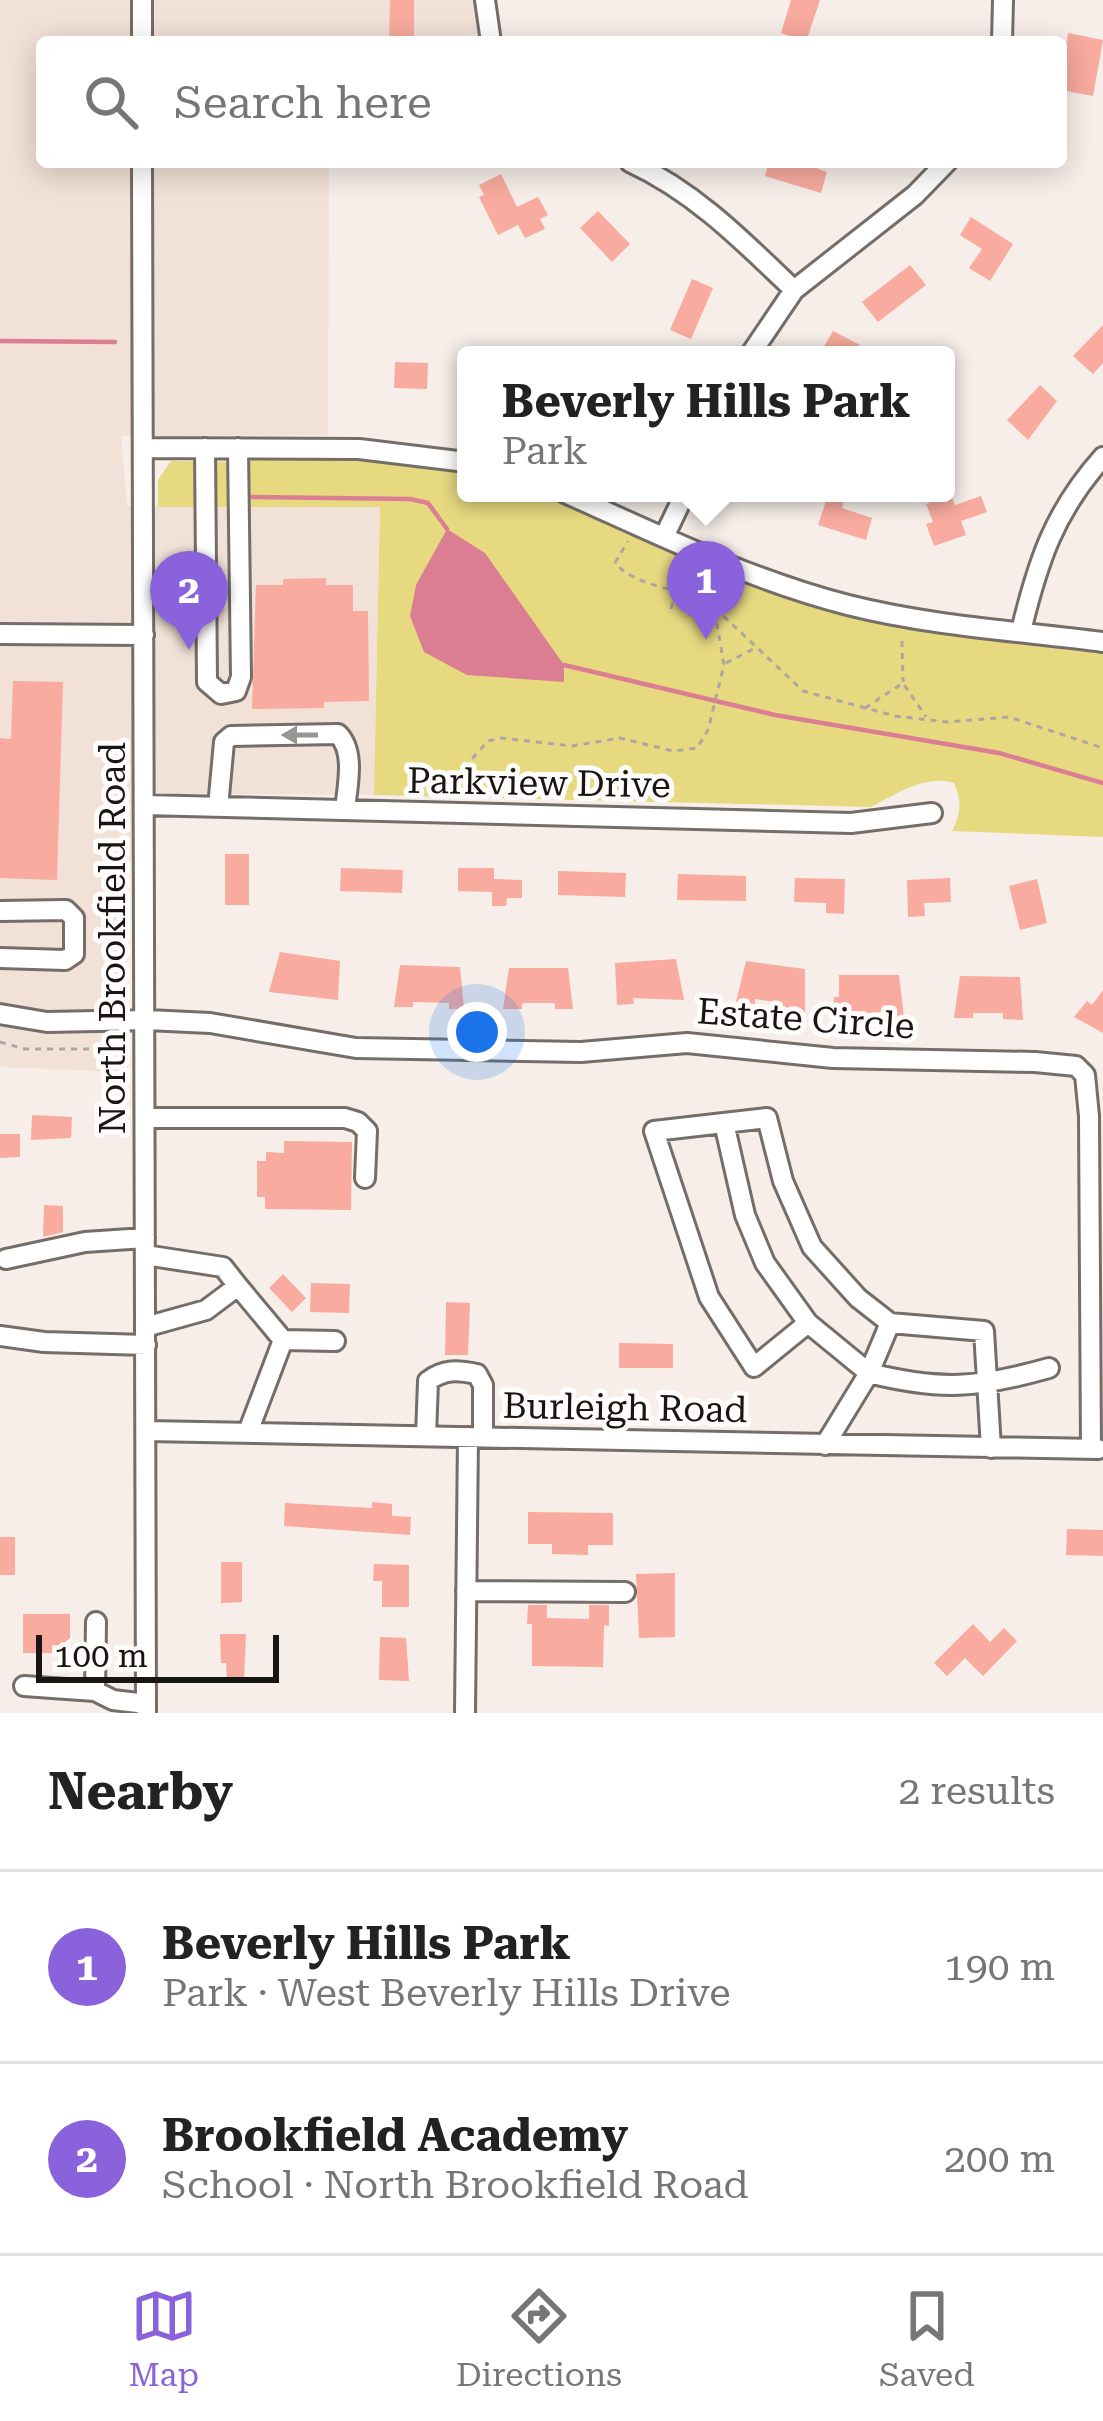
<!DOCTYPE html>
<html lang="en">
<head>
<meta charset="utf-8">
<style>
	body { margin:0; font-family:"Roboto Serif",serif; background:#f6f6f6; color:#222 }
	.scale { position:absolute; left:36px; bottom:30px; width:243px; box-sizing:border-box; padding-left:12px; border:6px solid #181513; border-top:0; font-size:33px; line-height:42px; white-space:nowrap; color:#181513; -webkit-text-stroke:9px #fffdfc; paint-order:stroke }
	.you { position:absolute; left:477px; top:1032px; width:42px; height:42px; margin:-30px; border:9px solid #fff; border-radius:50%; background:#1a73e8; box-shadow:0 0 0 18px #1a73e833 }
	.badge { display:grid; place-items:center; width:78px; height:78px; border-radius:50%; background:#8a62dc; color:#fff; font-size:39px; font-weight:700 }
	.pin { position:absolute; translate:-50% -99px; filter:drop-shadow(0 3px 6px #0008) }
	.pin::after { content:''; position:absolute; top:63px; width:42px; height:36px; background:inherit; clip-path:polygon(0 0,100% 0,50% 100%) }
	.popup { position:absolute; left:457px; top:346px; width:498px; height:156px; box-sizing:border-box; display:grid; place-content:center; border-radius:12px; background:#fff; filter:drop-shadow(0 3px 9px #0005); font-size:39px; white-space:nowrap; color:#767676 }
	.popup b { font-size:45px; color:#222 }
	.popup::after { content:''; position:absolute; left:50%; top:100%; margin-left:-24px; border:24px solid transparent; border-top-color:#fff }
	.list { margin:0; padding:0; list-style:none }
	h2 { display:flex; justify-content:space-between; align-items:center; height:156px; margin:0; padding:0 48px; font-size:51px }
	h2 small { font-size:39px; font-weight:400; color:#767676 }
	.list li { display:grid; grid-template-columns:78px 1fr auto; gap:36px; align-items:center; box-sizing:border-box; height:192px; padding:0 48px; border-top:3px solid #e0e0e0 }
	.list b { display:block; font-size:45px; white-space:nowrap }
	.list p { margin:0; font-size:39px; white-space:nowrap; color:#767676 }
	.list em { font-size:39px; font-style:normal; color:#767676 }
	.icon { flex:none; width:66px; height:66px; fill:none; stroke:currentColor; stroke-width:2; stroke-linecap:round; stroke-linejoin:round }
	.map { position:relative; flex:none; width:1103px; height:1713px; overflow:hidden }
	.search { position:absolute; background:#fff; box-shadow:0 6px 30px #0003; left:36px; right:36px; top:36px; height:132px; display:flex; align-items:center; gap:30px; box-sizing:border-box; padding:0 42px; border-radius:12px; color:#767676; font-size:45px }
	.sheet { height:540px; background:#fff }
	nav { display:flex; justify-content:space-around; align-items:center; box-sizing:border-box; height:168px; border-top:3px solid #e0e0e0; background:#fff; font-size:33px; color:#767676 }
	nav a { display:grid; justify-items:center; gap:6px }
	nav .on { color:#8a62dc }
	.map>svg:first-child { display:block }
	.built { fill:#f1e1d7 }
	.green { fill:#e6d980 }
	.water { fill:#db7e93 }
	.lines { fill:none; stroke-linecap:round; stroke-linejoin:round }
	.stream { stroke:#db7e93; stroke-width:4.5 }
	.building { fill:#f8ab9e }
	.minor-casing { stroke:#746d68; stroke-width:24 }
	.path { stroke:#ada6a2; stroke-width:3; stroke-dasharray:6 6; stroke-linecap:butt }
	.minor { stroke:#fff; stroke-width:18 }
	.oneway { fill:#979695 }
	.labels { text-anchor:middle; stroke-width:10; stroke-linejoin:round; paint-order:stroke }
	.street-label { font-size:36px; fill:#181513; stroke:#fffdfc }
</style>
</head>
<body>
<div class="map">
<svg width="1103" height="1713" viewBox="0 0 1103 1713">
	<rect width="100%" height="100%" fill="#f7eee9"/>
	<path class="built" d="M0 0H473L478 34 454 42H42V162H329L328 435 121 436 127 506H380L374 795 136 793 126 926 128 1072 0 1067Z"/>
	<path class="green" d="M247 453 366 456 466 468V493H550L753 582 1103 648V837L952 831C961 813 962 801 954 783 925 774 896 794 871 807L374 795 380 507H158V480L171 461 241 462Z"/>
	<path class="water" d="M447 529 485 553 564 665V682L467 675 424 652 410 616 416 585Z"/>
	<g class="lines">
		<path class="stream" d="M0 341 115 342
			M250 497 410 499 428 503 447 529
			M564 665 775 715 999 753 1103 783"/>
	</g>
	<path class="building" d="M390 0H414V42H389Z
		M791 0H820L806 42 781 33Z
		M1068 33 1103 40 1093 96 1061 90Z
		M769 162H800L827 172 821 193 765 176Z
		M501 174 517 207 538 197 548 215 540 219 545 229 525 238 518 225 498 235 479 197 484 195 479 185Z
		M598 211 630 244 612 262 580 228Z
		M971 217 1013 244 990 281 969 268 982 249 960 235Z
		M910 265 926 285 878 322 862 302Z
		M692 279 713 288 691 339 670 330Z
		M1103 325V363L1093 374 1073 356Z
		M833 331 860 345 855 355H819Z
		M395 362 428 363 427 389 394 388Z
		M1040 385 1057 401 1028 440 1007 420Z
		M828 495 844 500 842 508 872 518 866 540 818 525Z
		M951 495 955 505 981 496 987 512 961 521 966 535 934 546 926 524 933 522 926 504Z
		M326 578V585H353V611H368L369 701 324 702V708L252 709 256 585H283V579Z
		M13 681 63 682 57 880 0 878V738L11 739Z
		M225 854H249V905H225Z
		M341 868 403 870 402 893 340 891Z
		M458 868H494V879L522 880V898H507L506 906H492V892L458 891Z
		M558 871 626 873 625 897 558 895Z
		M678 874 746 876V901L677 900Z
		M795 878 845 879 844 914 826 913V903L794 902Z
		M950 878 951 902 924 903 925 916 908 917 907 880Z
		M1037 879 1047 923 1020 930 1009 886Z
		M280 952 340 961 338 1000 269 992Z
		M676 959 684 1000 633 998 634 1004 617 1005 615 963Z
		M746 961 805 969V1012L782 1009 783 1003 755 999V1004L736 1002Z
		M400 965 460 967 464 1009H449V1003L413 1002V1007H394Z
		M509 968H568L573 1009H555V1003H522V1009H503Z
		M839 975H899L904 1017H885V1012L833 1016 834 997H839Z
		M960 976 1020 977 1023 1020 1003 1019V1013H973V1018H954Z
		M1103 990V1033L1074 1017 1087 1001 1092 1005Z
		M32 1115 72 1117 71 1138 31 1140Z
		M0 1134H20V1157L0 1158Z
		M284 1141 352 1142 351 1210 265 1209V1197H257V1161H266V1152L284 1153Z
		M44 1205 63 1206V1232L43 1237Z
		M283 1274 306 1298 292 1312 269 1288Z
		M311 1283 350 1284 349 1313 310 1312Z
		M446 1302 470 1303 468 1355H445Z
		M619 1343 673 1344V1368H619Z
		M372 1502 392 1504V1516L411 1517 410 1535 284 1526 285 1503 372 1508Z
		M528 1512 613 1513V1545H588V1555L552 1554V1544H528Z
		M1067 1529 1103 1530V1556L1066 1555Z
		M0 1537H15V1575H0Z
		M221 1562H242V1602L221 1603Z
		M374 1564 409 1565V1607H382V1581H373Z
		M675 1573V1637L639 1638 636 1574Z
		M528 1605H547V1618L589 1619V1605H609V1626L604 1625 603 1667 532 1666V1624H527Z
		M23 1614H70V1653H23Z
		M973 1624 990 1642 1004 1628 1017 1641 983 1676 965 1658 947 1676 934 1663Z
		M220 1634H246L244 1680 227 1681 226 1663H221Z
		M380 1637 406 1638 409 1681 379 1680Z"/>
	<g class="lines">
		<g class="minor-casing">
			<path id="minor" d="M142 0V42
				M485 0 491 42
				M1002 42 1003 0
				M142 162 146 1713
				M630 162C695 192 743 241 794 290
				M750 355 794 290 915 195 947 162
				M144 448 359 449 466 462
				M205 448 207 682 221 694 236 691 241 677 238 448
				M565 493C657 534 750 580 848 605 931 626 1018 631 1103 642
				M665 535 685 493
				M1021 631C1038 561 1054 512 1103 457
				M0 634 144 635
				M144 805 851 823 932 813
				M218 807 224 742 231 736 338 734C356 752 347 787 345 810
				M0 911 66 910 74 918V954L65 960 0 958
				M0 1014 47 1022 147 1020 210 1023 356 1048 581 1052 687 1043 833 1058 1035 1062 1076 1066 1085 1075 1089 1116 1091 1449
				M145 1118H345L358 1122 367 1131 365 1178
				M724 1123 745 1215 765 1263 808 1323
				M6 1259 85 1242 145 1238
				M238 1286 283 1340 248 1432
				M890 1323 869 1373C941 1391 978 1388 1049 1368
				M145 1327 206 1310 238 1286 223 1267 145 1255
				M0 1336 44 1342 146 1345
				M283 1340 335 1341
				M146 1431 1098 1449
				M426 1436 428 1381C444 1369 457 1370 477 1374L483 1385V1437
				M825 1445 869 1373 808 1323 754 1367 709 1297 654 1131 767 1118 783 1181 812 1247 858 1298 890 1323 984 1331 991 1448
				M466 1591 625 1592
				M24 1686 95 1691 113 1700 146 1704
				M95 1691 96 1622
				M465 1713 468 1437"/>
		</g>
		<path class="path" d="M715 608 803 691 895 716 947 722 1009 717 1103 748
			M671 609 675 591
			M902 641 903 682
			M726 663 755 648
			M865 708 903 683 926 717
			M440 794 488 741 501 738 572 746 620 738 673 751 697 748 708 730 724 665 714 607C684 587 638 589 615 563L628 541
			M0 1042 25 1049H119"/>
		<use href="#minor" class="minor"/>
	</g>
	<defs><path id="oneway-solid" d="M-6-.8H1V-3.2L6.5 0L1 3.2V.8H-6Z" transform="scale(3)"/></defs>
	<use class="oneway" href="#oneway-solid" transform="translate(300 735) rotate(180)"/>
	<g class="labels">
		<g class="street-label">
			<text transform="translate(539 782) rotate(1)" y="13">Parkview Drive</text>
			<text transform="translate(112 938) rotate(-90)" y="13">North Brookfield Road</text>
			<text transform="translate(806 1018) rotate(4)" y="13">Estate Circle</text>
			<text transform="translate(625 1407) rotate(1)" y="13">Burleigh Road</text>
		</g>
	</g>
</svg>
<div class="scale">100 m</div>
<div class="you"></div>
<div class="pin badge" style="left:706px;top:640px">1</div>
<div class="popup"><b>Beverly Hills Park</b>Park</div>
<div class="pin badge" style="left:189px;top:650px">2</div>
<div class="search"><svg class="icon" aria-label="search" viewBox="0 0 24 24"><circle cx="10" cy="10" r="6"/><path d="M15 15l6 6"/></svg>Search here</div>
</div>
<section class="sheet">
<h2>Nearby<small>2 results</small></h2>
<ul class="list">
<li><span class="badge">1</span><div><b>Beverly Hills Park</b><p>Park · West Beverly Hills Drive</p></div><em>190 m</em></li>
<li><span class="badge">2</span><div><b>Brookfield Academy</b><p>School · North Brookfield Road</p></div><em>200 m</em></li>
</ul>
</section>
<nav>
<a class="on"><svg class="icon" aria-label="map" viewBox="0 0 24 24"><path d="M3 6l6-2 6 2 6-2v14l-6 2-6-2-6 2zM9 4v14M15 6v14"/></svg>Map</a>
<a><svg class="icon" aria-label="directions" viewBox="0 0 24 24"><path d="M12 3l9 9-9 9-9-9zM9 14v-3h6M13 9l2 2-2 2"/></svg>Directions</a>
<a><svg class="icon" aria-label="saved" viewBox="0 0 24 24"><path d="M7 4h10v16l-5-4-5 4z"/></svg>Saved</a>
</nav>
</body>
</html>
